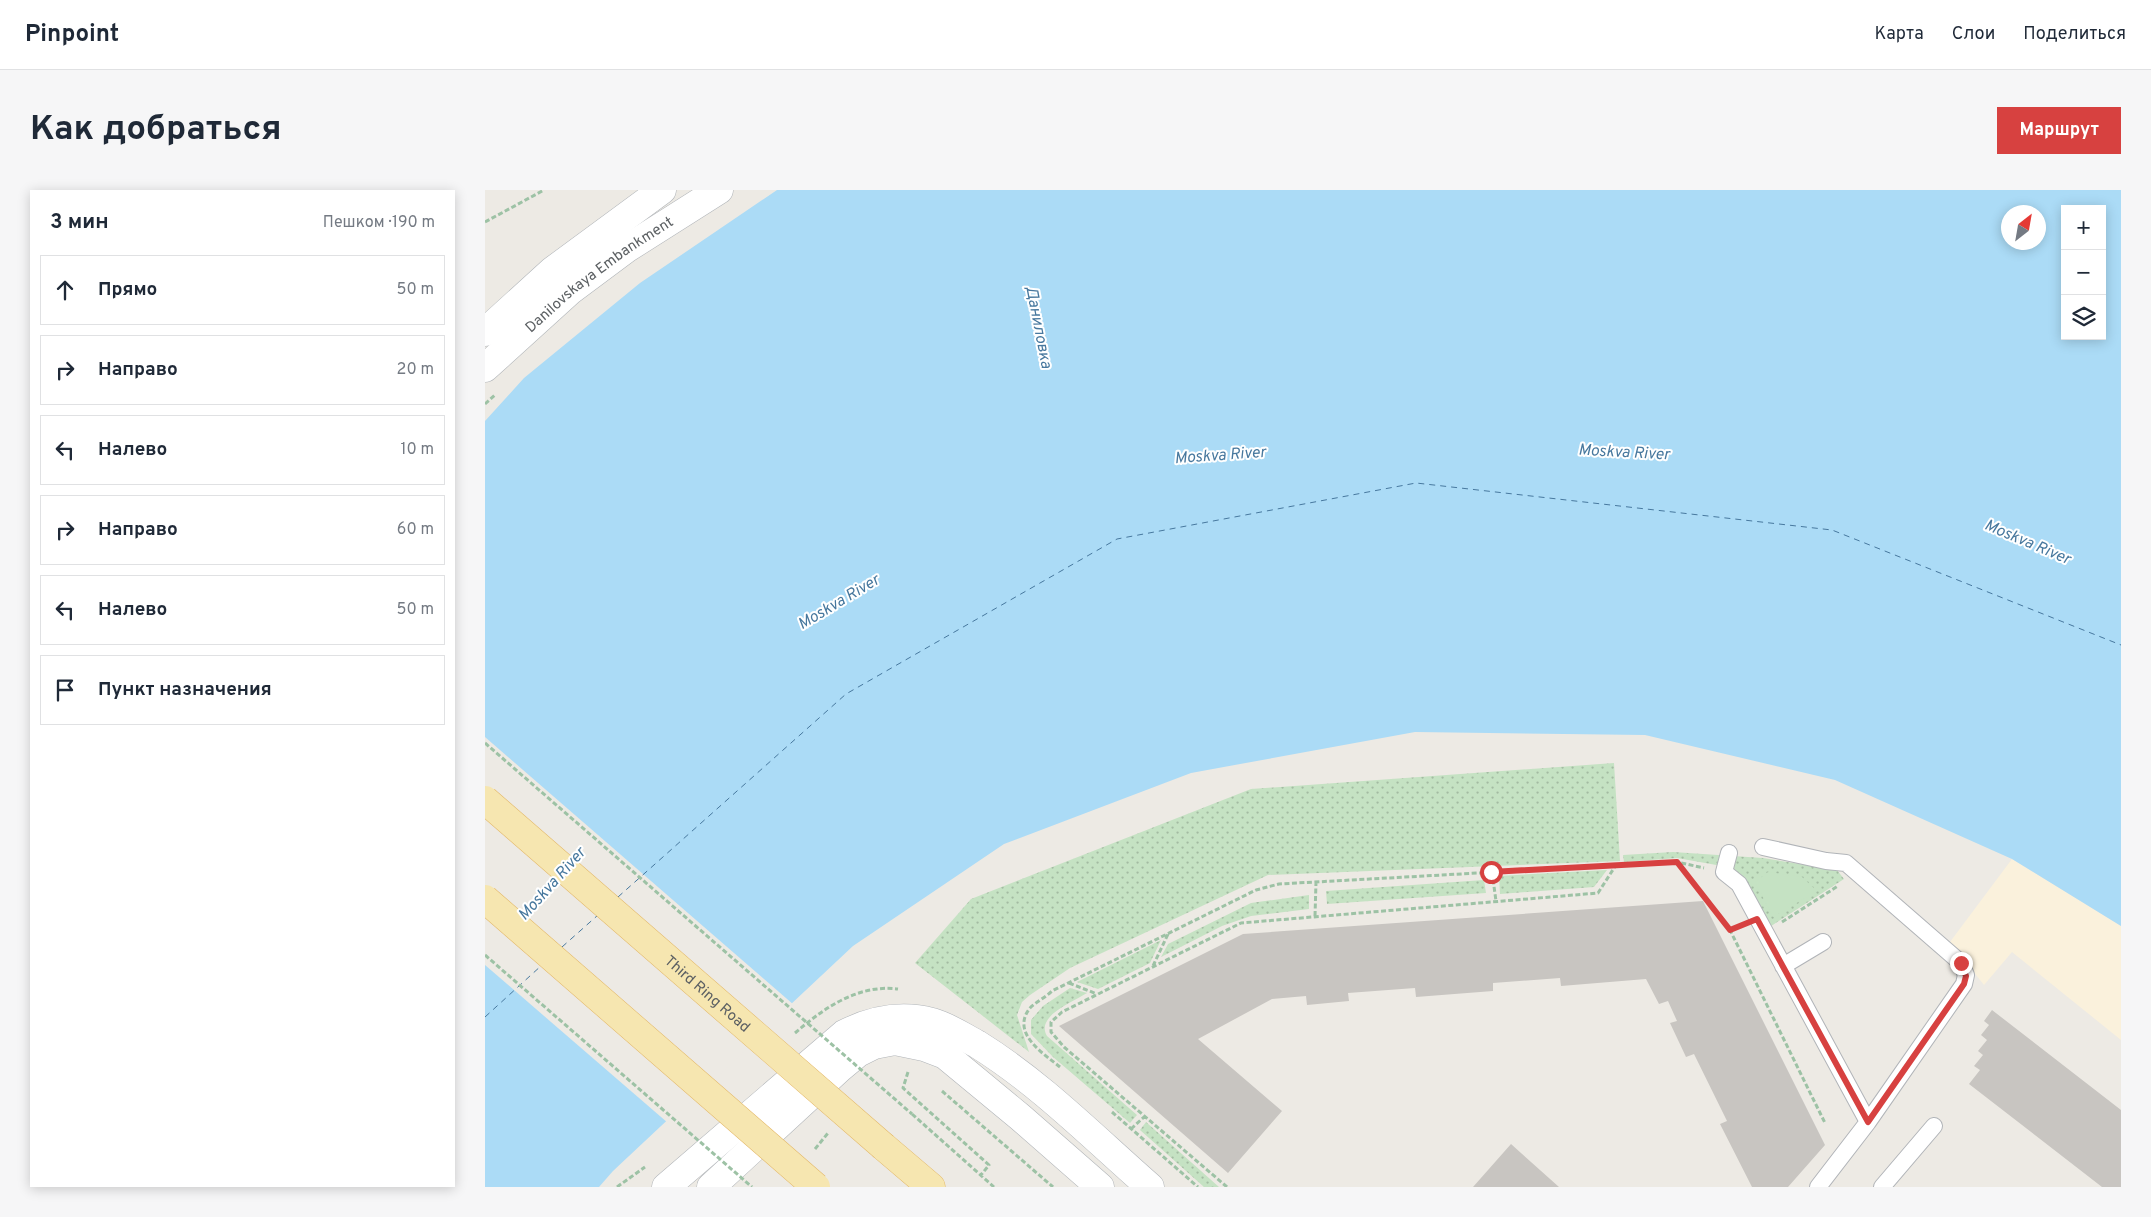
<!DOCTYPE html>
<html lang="ru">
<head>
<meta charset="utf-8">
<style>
	body { margin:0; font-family:Overpass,sans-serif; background:#f6f6f7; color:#1f2937 }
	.controls { position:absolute; right:15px; top:15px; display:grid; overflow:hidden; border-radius:0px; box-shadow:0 2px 12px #0003 }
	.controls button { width:45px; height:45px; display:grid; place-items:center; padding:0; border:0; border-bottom:1px solid #e0e1e3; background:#fff; color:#1f2937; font:25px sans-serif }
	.compass { position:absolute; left:1516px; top:15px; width:45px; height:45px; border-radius:50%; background:#fff; box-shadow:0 2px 12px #0003; rotate:31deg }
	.stop { position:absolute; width:15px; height:15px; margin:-11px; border:4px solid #d74140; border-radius:50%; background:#fff }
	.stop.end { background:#d74140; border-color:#fff; box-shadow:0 1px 5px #0008 }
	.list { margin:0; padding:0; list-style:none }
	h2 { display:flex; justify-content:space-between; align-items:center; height:65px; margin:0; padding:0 20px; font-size:21px }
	h2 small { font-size:16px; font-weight:400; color:#747a83 }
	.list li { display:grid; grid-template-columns:32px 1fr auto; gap:15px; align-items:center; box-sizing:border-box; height:70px; margin:0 10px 10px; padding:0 10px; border:1px solid #e0e1e3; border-radius:0px }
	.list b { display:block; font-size:19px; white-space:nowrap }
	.list em { font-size:16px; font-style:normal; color:#747a83 }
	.icon { flex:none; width:28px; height:28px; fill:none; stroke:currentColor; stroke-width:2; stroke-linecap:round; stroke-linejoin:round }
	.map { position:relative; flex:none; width:1636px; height:997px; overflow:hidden; border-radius:0px }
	header { display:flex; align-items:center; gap:30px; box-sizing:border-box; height:70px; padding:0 25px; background:#fff; border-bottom:1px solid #e0e1e3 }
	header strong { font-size:24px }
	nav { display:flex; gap:28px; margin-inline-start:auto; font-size:18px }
	.intro { display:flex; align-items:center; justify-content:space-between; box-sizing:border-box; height:120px; padding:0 30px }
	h1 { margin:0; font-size:35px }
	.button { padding:12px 22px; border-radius:0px; background:#d74140; color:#fff; font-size:18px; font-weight:700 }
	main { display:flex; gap:30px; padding:0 30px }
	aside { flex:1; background:#fff; border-radius:0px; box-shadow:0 2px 12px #0003 }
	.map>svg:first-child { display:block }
	.commercial { fill:#faf1dc }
	.grass { fill:url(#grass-dots) }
	.garden { fill:#c5e2c3 }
	.water { fill:#abdbf6; fill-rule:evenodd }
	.pier { fill:#edeae4 }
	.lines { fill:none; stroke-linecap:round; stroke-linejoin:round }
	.ferry { stroke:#47789e; stroke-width:1; stroke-dasharray:6 5; stroke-linecap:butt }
	.building { fill:#c8c5c1 }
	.service-casing { stroke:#b1b4b8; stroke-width:18 }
	.secondary-casing { stroke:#b0b4b8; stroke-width:29 }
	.primary-casing { stroke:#e3b767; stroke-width:29 }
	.path { stroke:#9dc2a5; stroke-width:3; stroke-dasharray:5 2.5; stroke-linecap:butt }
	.service { stroke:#fff; stroke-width:16 }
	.secondary { stroke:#fff; stroke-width:28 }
	.primary { stroke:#f6e6b0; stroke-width:28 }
	.primary-bridge-casing { stroke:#e3b767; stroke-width:29; stroke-linecap:butt }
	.path-bridge { stroke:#9dc2a5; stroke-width:3; stroke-dasharray:5 2.5; stroke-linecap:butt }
	.primary-bridge { stroke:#f6e6b0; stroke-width:28 }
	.route { stroke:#d74140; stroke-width:6 }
	.labels { text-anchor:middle; stroke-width:4; stroke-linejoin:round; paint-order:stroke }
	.street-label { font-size:15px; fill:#5c6063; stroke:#fff }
	.water-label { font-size:16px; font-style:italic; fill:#47789e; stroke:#fff }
</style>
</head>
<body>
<header>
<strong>Pinpoint</strong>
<nav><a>Карта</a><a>Слои</a><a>Поделиться</a></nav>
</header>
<div class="intro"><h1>Как добраться</h1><a class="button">Маршрут</a></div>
<main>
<aside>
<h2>3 мин<small>Пешком · 190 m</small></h2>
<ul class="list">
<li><svg class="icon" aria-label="ahead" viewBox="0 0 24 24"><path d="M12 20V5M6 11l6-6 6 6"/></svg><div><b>Прямо</b></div><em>50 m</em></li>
<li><svg class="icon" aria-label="right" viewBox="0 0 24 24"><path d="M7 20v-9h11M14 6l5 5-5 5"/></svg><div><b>Направо</b></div><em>20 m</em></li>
<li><svg class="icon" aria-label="left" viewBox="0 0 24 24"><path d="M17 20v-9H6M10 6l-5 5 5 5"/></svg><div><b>Налево</b></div><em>10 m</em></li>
<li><svg class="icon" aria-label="right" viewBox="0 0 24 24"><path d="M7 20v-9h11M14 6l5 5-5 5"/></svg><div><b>Направо</b></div><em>60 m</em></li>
<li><svg class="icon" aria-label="left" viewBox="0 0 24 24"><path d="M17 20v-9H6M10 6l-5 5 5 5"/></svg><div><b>Налево</b></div><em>50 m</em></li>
<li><svg class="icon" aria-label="arrive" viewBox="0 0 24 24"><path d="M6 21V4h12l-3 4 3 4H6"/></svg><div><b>Пункт назначения</b></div></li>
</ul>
</aside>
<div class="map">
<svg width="1636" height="997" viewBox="0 0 1636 997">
	<defs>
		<pattern id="grass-dots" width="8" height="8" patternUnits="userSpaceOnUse" patternTransform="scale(1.25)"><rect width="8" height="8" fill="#c5e2c3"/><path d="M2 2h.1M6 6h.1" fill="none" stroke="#a3bba2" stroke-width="1.8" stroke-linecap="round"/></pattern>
	</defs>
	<rect width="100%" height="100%" fill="#edeae4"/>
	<path class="commercial" d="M1527 669 1636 736V850L1527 762 1499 795 1465 752Z"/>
	<path class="grass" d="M1129 573 1135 671 783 685 585 778 545 805 537 812 532 825 544 862 430 773 486 709 766 599Z
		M1188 662 1278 668 1352 680 1359 689 1283 738 1237 676 1192 668 1139 672 1138 665Z
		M1122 680 1109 697 1015 704 1014 686Z
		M999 690 1001 703 842 714 841 701Z
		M824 705V719L766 726 737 736 676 767 683 754 766 713Z
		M676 750 665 773 613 799 592 792Z
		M585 798 602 803C588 812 550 826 562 846L652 925 645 933 568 867 546 844V830L558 816Z
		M661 932 734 997H719L655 940Z"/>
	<path class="garden" d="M1283 682 1317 687 1332 701 1288 727 1270 692Z"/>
	<path class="water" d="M292 0H1636V736L1527 669 1350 590 1160 545 930 542 706 583 519 654 368 756 128 981 114 997H0V231L39 188 155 93ZM1580 19H1617V146H1580ZM1524 22H1554V52H1524Z"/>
	<path class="pier" d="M0 547 309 815 183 933 0 775Z"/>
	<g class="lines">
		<path class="ferry" d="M133 707 361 504 632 349 931 293 1347 340 1636 455
			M77 757 113 725
			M0 827 57 775"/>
	</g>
	<path class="building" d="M1218 711 1340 955 1303 997H1267L1235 934 1242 931 1209 864 1201 867 1185 833 1192 831 1183 811 1174 814 1161 789 1076 796 1075 788 1008 793V801L931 807 930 798 863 803 864 811 822 815 821 806 787 809 713 849 797 921 743 983 574 836 758 744Z
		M1507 820 1636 920V997H1617L1484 894 1495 880 1489 876 1498 865 1493 861 1502 850 1496 845 1504 835 1499 831Z
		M1026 954 1074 997H988Z"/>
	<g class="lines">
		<g class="service-casing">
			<path id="service" d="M1278 657 1341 671 1361 673 1476 773 1481 785 1479 794 1383 932
				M1244 663 1239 682 1254 694 1383 932 1333 997
				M1298 776 1338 752
				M1397 997 1449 936"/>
		</g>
		<g class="secondary-casing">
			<g id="secondary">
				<path d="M0 142 67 81 177 0"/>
				<path id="s1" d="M0 178 86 100 141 59 234 0"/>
				<path d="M181 997 359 844C388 829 416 824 447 832 464 837 477 846 492 854 555 893 609 948 665 997"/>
				<path d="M226 997 355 878 373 863 389 855 410 851 439 857 460 865 535 927 615 997"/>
			</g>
		</g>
		<g class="primary-casing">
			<path id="primary" d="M399 957 446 997"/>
		</g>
		<path class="path" d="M0 32 59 0
			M0 214 11 204
			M1192 672 1245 740
			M1007 682 1011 711
			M830 726 831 692
			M1297 732 1353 696
			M1253 737 1245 740 1340 933
			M668 776 683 744
			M584 793 612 804
			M310 843C339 818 373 794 413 799
			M575 877C559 864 525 843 545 818 551 812 561 807 567 801L771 700 794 694 1192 672 1219 678
			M423 882 418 898 504 975 496 985
			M457 901 568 997
			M627 922 713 997
			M427 924 509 997
			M646 939 660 926
			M330 959 343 943
			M132 997 160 977
			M742 997 579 857 566 842V832L577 822 756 733 1113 703 1131 675"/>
		<use href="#service" class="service"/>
		<use href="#secondary" class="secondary"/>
		<use href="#primary" class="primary"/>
		<g class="primary-bridge-casing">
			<g id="primary-bridge">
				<path id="s2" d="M0 610 399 957"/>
				<path d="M0 709 331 997"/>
			</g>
		</g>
		<path class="path-bridge" d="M0 553 427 924
			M0 765 267 997"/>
		<use href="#primary-bridge" class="primary-bridge"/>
	</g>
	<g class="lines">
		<path class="route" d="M1006 682 1192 672 1245 740 1272 729 1383 932 1479 794 1481 786 1476 773"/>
	</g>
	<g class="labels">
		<g class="street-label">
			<text dy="5" stroke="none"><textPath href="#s1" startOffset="148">Danilovskaya Embankment</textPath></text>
			<text dy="5" stroke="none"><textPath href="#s2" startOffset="295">Third Ring Road</textPath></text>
		</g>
		<g class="water-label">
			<text transform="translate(555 137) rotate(79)" y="6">Даниловка</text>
			<text transform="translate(1139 261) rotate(3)" y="6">Moskva River</text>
			<text transform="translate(735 264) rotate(-4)" y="6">Moskva River</text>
			<text transform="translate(1543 351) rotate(23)" y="6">Moskva River</text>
			<text transform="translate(353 411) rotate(-31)" y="6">Moskva River</text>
			<text transform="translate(66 693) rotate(-48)" y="6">Moskva River</text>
		</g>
	</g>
</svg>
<div class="controls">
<button>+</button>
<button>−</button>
<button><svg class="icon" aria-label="layers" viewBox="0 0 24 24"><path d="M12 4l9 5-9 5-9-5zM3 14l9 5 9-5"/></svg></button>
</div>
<svg class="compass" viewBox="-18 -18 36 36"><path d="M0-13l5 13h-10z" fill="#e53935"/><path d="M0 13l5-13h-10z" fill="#747a83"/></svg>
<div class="stop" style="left:1006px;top:682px"></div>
<div class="stop end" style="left:1476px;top:773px"></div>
</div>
</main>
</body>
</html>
